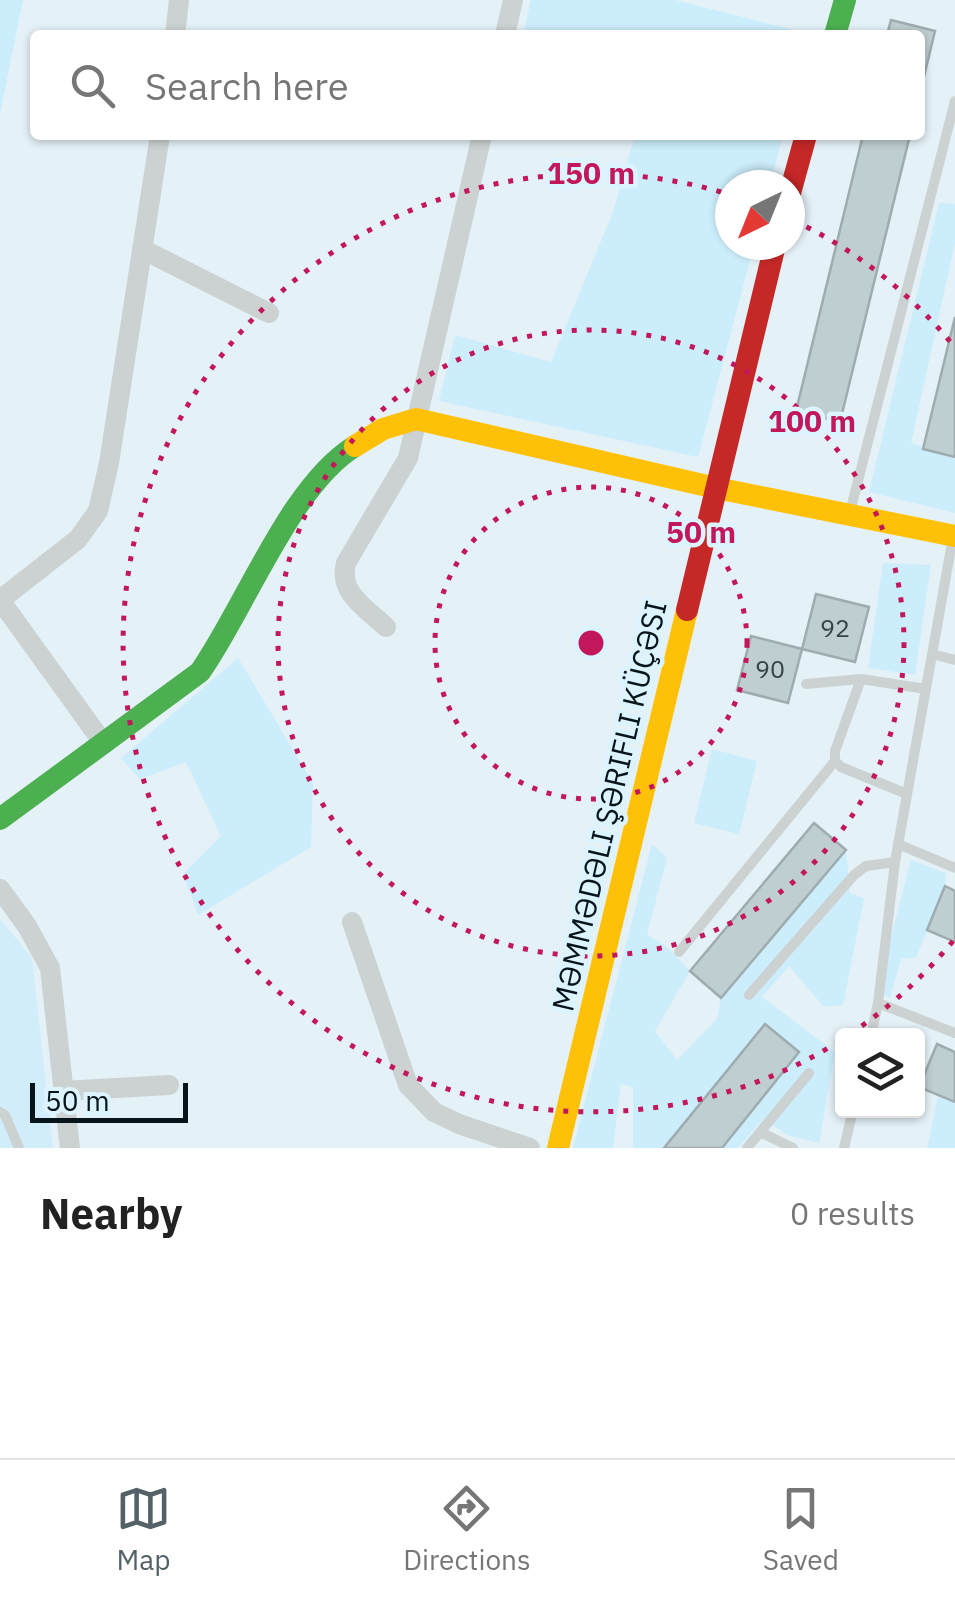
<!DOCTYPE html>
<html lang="en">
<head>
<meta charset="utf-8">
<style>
	body { margin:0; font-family:"IBM Plex Sans",sans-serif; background:#f2f2f2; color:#222 }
	.controls { position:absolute; right:30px; bottom:30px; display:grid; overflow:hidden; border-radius:10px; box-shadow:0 2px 8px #0004 }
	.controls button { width:90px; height:90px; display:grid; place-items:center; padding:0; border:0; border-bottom:2px solid #e0e0e0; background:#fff; color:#222; font:50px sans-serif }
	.compass { position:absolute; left:715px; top:170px; width:90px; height:90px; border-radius:50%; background:#fff; box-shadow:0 2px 8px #0004; rotate:223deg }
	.scale { position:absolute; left:30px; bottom:25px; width:158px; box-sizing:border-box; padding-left:10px; border:5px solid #07151b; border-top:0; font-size:28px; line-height:35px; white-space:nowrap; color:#07151b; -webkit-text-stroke:8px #dcf4ff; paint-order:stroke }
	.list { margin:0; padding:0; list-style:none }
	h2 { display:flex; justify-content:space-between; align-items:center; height:130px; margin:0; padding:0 40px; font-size:42px }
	h2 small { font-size:32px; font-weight:400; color:#767676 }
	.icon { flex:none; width:55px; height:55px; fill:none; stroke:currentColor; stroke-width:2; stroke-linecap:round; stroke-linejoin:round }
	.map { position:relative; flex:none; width:955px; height:1148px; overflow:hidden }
	.search { position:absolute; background:#fff; box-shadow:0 2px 8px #0004; left:30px; right:30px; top:30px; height:110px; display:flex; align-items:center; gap:25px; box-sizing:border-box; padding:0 35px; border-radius:10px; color:#767676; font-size:38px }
	.sheet { height:310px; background:#fff }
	nav { display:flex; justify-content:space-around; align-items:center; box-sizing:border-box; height:140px; border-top:2px solid #e0e0e0; background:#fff; font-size:28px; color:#767676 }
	nav a { display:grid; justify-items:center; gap:5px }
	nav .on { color:#546268 }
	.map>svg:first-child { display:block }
	.built { fill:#d2edfa }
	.green { fill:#ccedfb }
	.building { fill:#bfced0; stroke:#9eacb0; stroke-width:2.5 }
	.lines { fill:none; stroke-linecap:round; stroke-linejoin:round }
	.lane { stroke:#ccd1d2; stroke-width:10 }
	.street { stroke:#ccd1d2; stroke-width:20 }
	.fast { stroke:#4caf50; stroke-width:22 }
	.slow { stroke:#ffc107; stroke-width:22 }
	.jam { stroke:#c62828; stroke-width:22 }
	.ring { fill:none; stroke:#c2185b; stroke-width:5; stroke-dasharray:5 10 }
	.labels { text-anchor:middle; stroke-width:9; stroke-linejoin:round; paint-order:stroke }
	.number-label { font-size:25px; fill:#354348 }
	.street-label { font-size:30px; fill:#07151b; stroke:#dcf4ff }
	.centre { fill:#c2185b; stroke:#dcf4ff; stroke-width:5 }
	.ring-label { font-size:30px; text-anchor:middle; font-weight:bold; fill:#c2185b; stroke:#dcf4ff; stroke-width:9; stroke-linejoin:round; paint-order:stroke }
</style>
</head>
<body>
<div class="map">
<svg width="955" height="1148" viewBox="0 0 955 1148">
	<rect width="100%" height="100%" fill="#e4f1f7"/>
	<path class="built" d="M0 919 32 958 53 1148H0Z"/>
	<path class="green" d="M0 0H23L0 113Z
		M531 0H675L810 34 523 35Z
		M635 135H783L770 185H730V245H754L698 457 439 401 455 335 551 362 613 212Z
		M939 203 955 204V243L911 443 955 457V513L869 492Z
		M883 563 931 565 915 675 868 668Z
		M238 658 313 783 311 847 198 915 183 874 221 836 186 762 140 779 121 758Z
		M712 749 757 761 739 834 694 823Z
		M652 844 667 858 647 934 667 947 690 971 655 1031 677 1060 717 1019 721 998 846 850 850 893 864 898 843 1005 824 1007 789 966 762 997 835 1052 819 1143 787 1135 764 1118 738 1148H722L799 1053 765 1024 664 1148H633V1087L621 1084 613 1148H573Z
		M911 860 946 873 945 886 916 958 901 959 890 998 877 992Z
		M938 1095 955 1102V1148H927Z"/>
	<path class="building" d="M891 20 935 31 920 93V35H887Z
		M863 135H910L840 422 796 411Z
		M955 317V457L923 449Z
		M816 594 869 607 855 662 802 649Z
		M751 636 802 649 788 703 737 690Z
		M814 823 846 850 721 998 690 971Z
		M945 886 955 891V942L927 930Z
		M765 1024 799 1052 722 1148H664Z
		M937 1044 955 1052V1102L919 1087Z"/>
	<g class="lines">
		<path class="lane" d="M850 512 955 101
			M932 654 955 660
			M861 679 835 751V761L841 767 907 794
			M806 684 861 679 926 689
			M898 844 955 868
			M679 952 835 761
			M749 995 854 875 866 866 895 862
			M878 1003 955 1033
			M871 1036 878 1003 895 862 953 537
			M0 1112 5 1115 19 1148
			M760 1132 793 1148
			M747 1148 809 1073
			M844 1148 853 1110"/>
		<path class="street" d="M175 35 179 0
			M505 35 513 0
			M142 249 269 313
			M0 600 78 539 98 511 109 463 160 135
			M0 600 104 744
			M386 627C366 608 338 593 346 563L408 458 482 135
			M0 889 27 926 50 968 70 1148
			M352 922 408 1085 434 1112 459 1124 530 1148
			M63 1091 169 1085"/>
		<path class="fast" d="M835 35 845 0
			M0 819 200 672C245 608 290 486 355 446"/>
		<path class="slow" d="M355 446 383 429 416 419 716 488 955 536
			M558 1148 687 610"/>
		<path class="jam" d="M790 193 806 135
			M687 610 775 245"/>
	</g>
	<g class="ring">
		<circle cx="591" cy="643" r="156"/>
		<circle cx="591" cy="643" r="313"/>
		<path d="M953 941A469 469 0 0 1 850 1034M840 1041A469 469 0 1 1 728 194M793 220A469 469 0 0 1 953 345"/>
	</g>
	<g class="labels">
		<g class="number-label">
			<text x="835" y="637">92</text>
			<text x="770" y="678">90</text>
		</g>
		<g class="street-label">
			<text transform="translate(610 806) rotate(-77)" y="10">MƏMMƏDƏLI ŞƏRIFLI KÜÇƏSI</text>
		</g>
	</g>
	<circle cx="591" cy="643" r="15" class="centre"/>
	<g class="ring-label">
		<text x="591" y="184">150 m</text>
		<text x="812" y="432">100 m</text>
		<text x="701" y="543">50 m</text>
	</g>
</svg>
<div class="controls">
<button><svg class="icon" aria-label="layers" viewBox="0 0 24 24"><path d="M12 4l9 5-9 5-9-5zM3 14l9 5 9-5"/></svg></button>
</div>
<svg class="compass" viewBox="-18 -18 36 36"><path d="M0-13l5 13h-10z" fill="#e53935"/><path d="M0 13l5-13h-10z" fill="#767676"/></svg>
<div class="scale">50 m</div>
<div class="search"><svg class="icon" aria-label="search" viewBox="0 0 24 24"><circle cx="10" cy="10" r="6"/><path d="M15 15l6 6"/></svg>Search here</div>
</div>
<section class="sheet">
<h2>Nearby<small>0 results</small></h2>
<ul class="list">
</ul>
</section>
<nav>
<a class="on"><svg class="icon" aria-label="map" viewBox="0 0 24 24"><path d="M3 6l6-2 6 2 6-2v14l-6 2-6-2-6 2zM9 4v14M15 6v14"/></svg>Map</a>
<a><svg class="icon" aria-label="directions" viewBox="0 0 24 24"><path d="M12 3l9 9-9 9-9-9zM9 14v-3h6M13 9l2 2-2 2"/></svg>Directions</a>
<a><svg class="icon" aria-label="saved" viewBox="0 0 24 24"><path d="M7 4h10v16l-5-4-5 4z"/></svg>Saved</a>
</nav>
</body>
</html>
